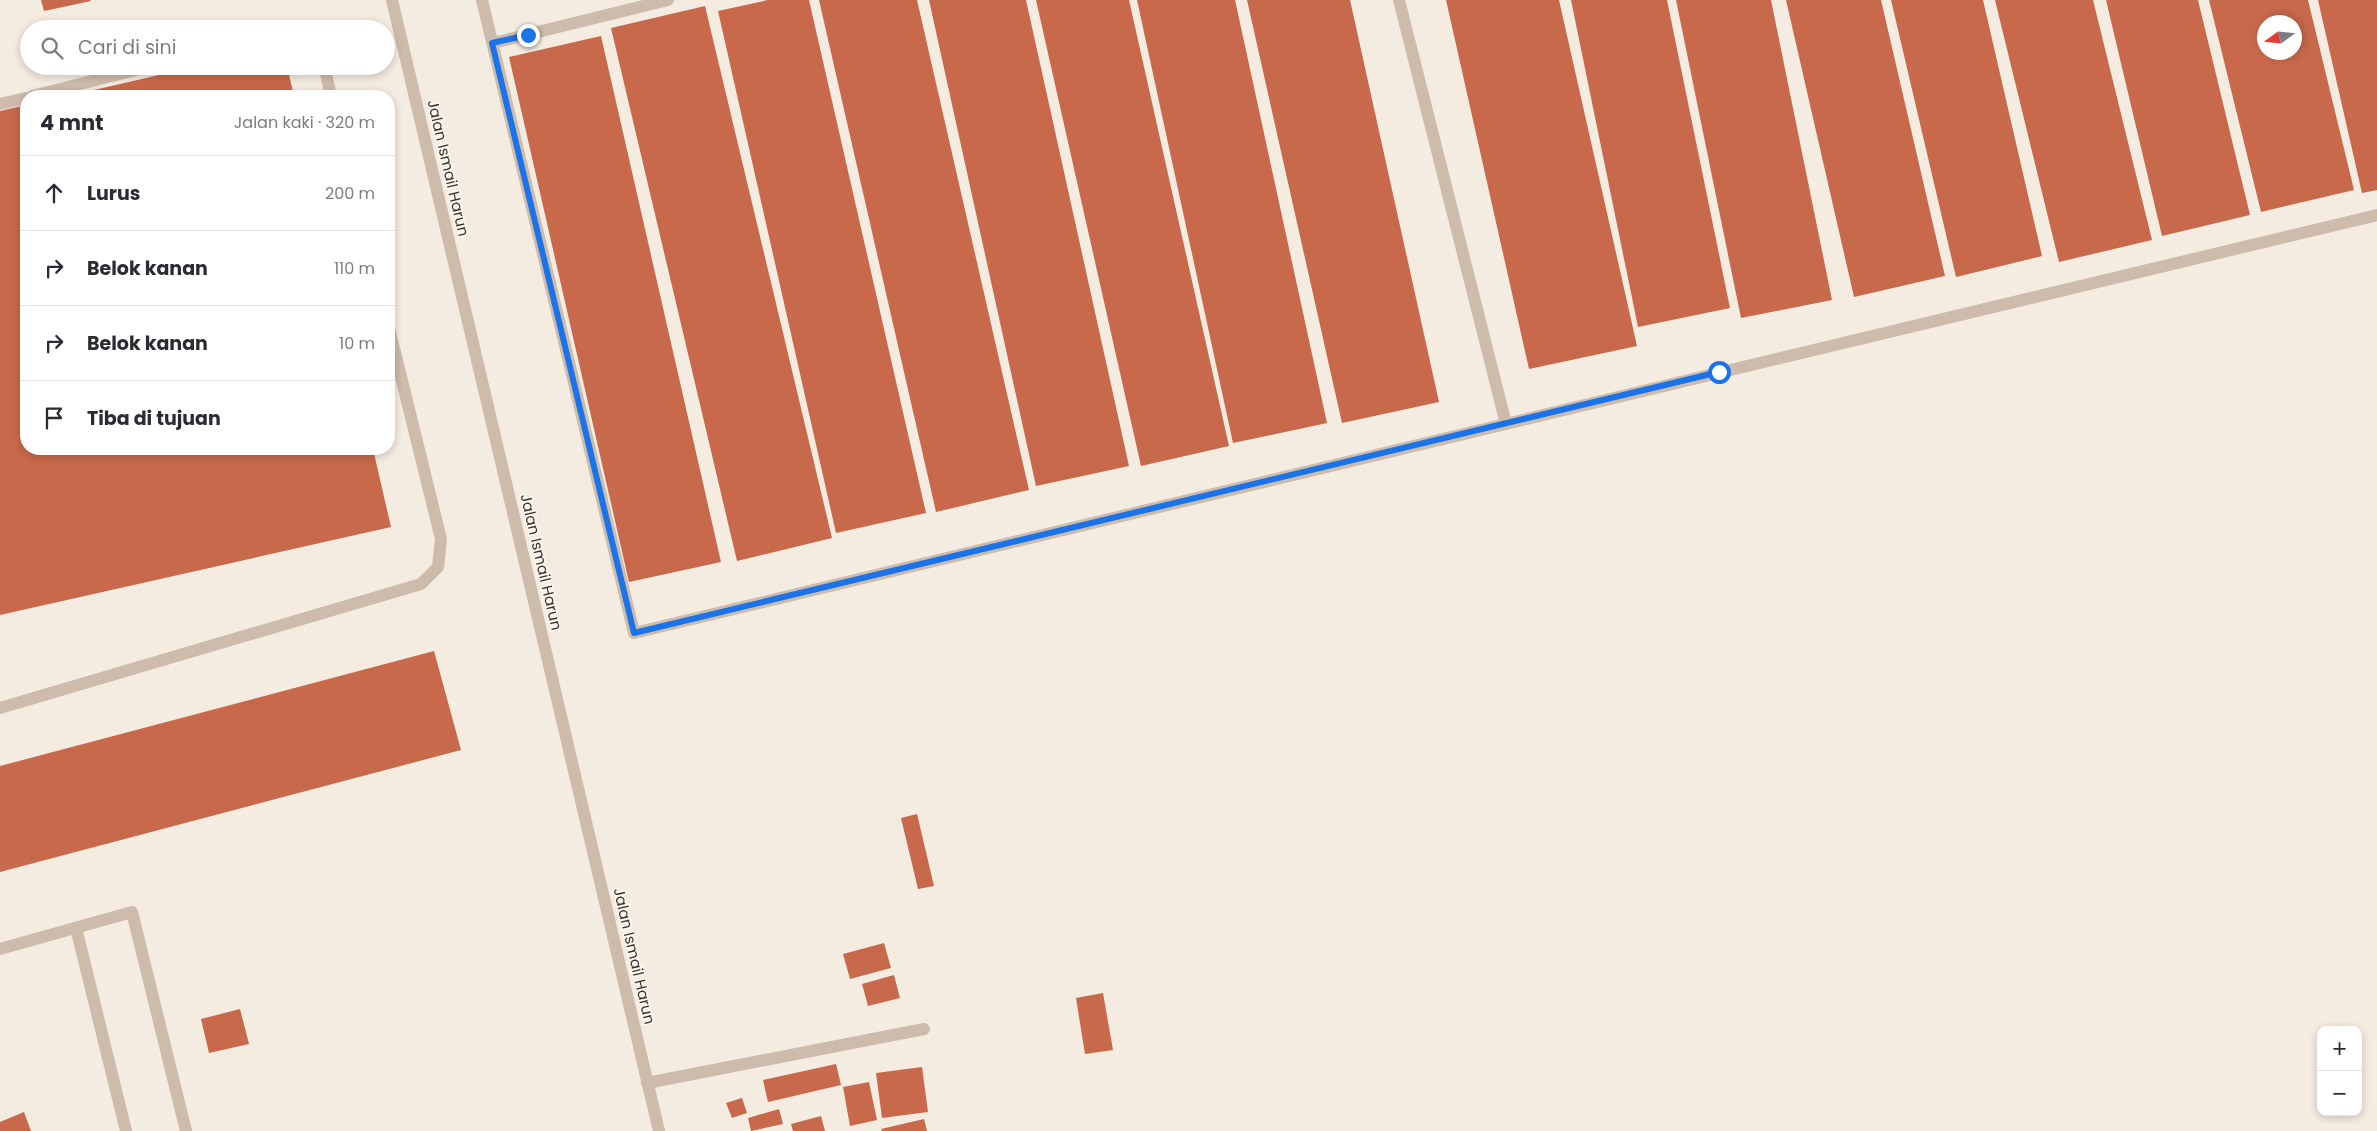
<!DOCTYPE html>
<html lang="id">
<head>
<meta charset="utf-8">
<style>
	body { margin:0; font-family:Poppins,sans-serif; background:#f7f7f7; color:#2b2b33 }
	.controls { position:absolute; right:15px; bottom:15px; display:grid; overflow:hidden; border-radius:10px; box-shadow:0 2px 8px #0003 }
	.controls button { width:45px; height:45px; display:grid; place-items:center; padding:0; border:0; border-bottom:1px solid #e1e1e2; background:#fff; color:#2b2b33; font:25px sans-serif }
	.compass { position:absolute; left:2257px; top:15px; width:45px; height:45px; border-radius:50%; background:#fff; box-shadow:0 2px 8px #0003; rotate:255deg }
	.stop { position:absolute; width:15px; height:15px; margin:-11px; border:4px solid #1a73e8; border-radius:50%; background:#fff }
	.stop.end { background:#1a73e8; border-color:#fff; box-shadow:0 1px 5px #0008 }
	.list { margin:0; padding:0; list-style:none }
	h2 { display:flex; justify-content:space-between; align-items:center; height:65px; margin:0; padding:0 20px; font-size:21px }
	h2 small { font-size:16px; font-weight:400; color:#7c7c81 }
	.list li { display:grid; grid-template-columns:32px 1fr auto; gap:15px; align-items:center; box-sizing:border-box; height:75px; padding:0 20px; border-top:1px solid #e1e1e2 }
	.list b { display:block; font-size:19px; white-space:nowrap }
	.list em { font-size:16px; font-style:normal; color:#7c7c81 }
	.icon { flex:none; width:28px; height:28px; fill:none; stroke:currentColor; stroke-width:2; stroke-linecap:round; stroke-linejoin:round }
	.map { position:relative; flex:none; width:2377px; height:1131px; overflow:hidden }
	.search { position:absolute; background:#fff; box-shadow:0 2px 8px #0003; left:20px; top:20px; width:375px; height:55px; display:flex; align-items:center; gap:12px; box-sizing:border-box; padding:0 18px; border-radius:28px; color:#7c7c81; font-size:19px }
	.panel { position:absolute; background:#fff; box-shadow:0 2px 8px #0003; left:20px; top:90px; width:375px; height:365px; border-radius:20px }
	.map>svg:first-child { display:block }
	.building { fill:#c8694b; fill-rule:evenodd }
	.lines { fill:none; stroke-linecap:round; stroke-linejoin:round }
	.service { stroke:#cdbbac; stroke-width:12 }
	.minor { stroke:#cdbbac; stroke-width:12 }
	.tertiary { stroke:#cdbbac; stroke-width:12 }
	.route { stroke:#1a73e8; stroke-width:6 }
	.labels { text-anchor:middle; stroke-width:4; stroke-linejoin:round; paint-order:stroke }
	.street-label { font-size:15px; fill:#3b302b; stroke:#fbf5ee }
</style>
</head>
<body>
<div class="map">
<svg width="2377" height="1131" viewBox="0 0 2377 1131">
	<rect width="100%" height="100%" fill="#f4ebe1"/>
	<path class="building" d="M41 0H90L91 1 44 11Z
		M768 0H809L926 513 836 533 718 11Z
		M819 0H917L1029 490 936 512Z
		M929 0H1026L1129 466 1036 486Z
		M1036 0H1129L1229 446 1141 466Z
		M1137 0H1235L1327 423 1233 443Z
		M1247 0H1350L1439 402 1342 423Z
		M1446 0H1559L1637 346 1529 369Z
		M1571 0H1667L1730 308 1638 327Z
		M1676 0H1771L1832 300 1741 318Z
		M1786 0H1881L1945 276 1854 297Z
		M1891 0H1983L2042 256 1956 277Z
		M1995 0H2093L2152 240 2059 262Z
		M2106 0H2198L2250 215 2162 236Z
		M2209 0H2308L2354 190 2261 212ZM2264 22H2294V52H2264Z
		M2318 0H2377V190L2362 193Z
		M705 6 832 538 737 561 611 28Z
		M601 36 721 562 629 582 509 57Z
		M198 66H287L294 96H68Z
		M26 105V449H373L391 527 0 615V111Z
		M434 651 461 750 0 872V766Z
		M917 814 934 886 918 889 901 818Z
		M884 943 891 968 850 979 843 954Z
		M894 975 900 998 868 1006 862 984Z
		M1103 993 1113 1050 1085 1054 1076 998Z
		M240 1009 249 1044 209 1053 201 1019Z
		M836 1064 841 1085 768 1102 763 1080Z
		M922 1067 928 1112 882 1118 876 1073Z
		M869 1082 877 1120 850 1126 843 1087Z
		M742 1098 747 1113 732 1118 726 1103Z
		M779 1109 783 1124 751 1131 748 1118Z
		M24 1112 31 1131H0V1122Z
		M821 1116 825 1131H793L791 1124Z
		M924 1119 927 1131H882L881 1129Z"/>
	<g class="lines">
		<path class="service" d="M482 0 634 633 2377 215
			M1399 0 1506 424
			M493 43 668 0
			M324 66 331 96
			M32 96 152 66
			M0 104 26 98
			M0 708 421 584 438 567 441 539 389 328"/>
		<path class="minor" d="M76 928 126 1131
			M0 949 132 912 186 1131
			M647 1083 924 1029"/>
		<path class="tertiary" d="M392 0 659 1131"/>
	</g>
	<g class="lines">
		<path class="route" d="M528 35 492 43 634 633 1719 372"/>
	</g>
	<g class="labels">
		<g class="street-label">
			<text transform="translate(448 168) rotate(77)" y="5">Jalan Ismail Harun</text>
			<text transform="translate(541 562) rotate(77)" y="5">Jalan Ismail Harun</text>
			<text transform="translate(634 956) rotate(77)" y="5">Jalan Ismail Harun</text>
		</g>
	</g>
</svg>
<div class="controls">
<button>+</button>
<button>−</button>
</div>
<svg class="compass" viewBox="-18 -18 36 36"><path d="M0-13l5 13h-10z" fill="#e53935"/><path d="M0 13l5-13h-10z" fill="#7c7c81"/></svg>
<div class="stop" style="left:1719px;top:372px"></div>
<div class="stop end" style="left:528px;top:35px"></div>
<div class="search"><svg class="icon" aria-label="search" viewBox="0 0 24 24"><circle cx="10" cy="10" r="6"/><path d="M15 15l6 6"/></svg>Cari di sini</div>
<section class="panel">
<h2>4 mnt<small>Jalan kaki · 320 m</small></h2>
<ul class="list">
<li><svg class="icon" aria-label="ahead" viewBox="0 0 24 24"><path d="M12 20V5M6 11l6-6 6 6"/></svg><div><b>Lurus</b></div><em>200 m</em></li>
<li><svg class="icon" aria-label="right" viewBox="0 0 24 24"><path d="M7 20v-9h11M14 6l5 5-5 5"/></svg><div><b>Belok kanan</b></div><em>110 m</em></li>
<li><svg class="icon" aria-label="right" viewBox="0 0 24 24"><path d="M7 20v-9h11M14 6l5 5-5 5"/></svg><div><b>Belok kanan</b></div><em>10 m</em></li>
<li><svg class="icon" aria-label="arrive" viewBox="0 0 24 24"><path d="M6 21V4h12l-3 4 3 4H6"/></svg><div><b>Tiba di tujuan</b></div></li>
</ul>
</section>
</div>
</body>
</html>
